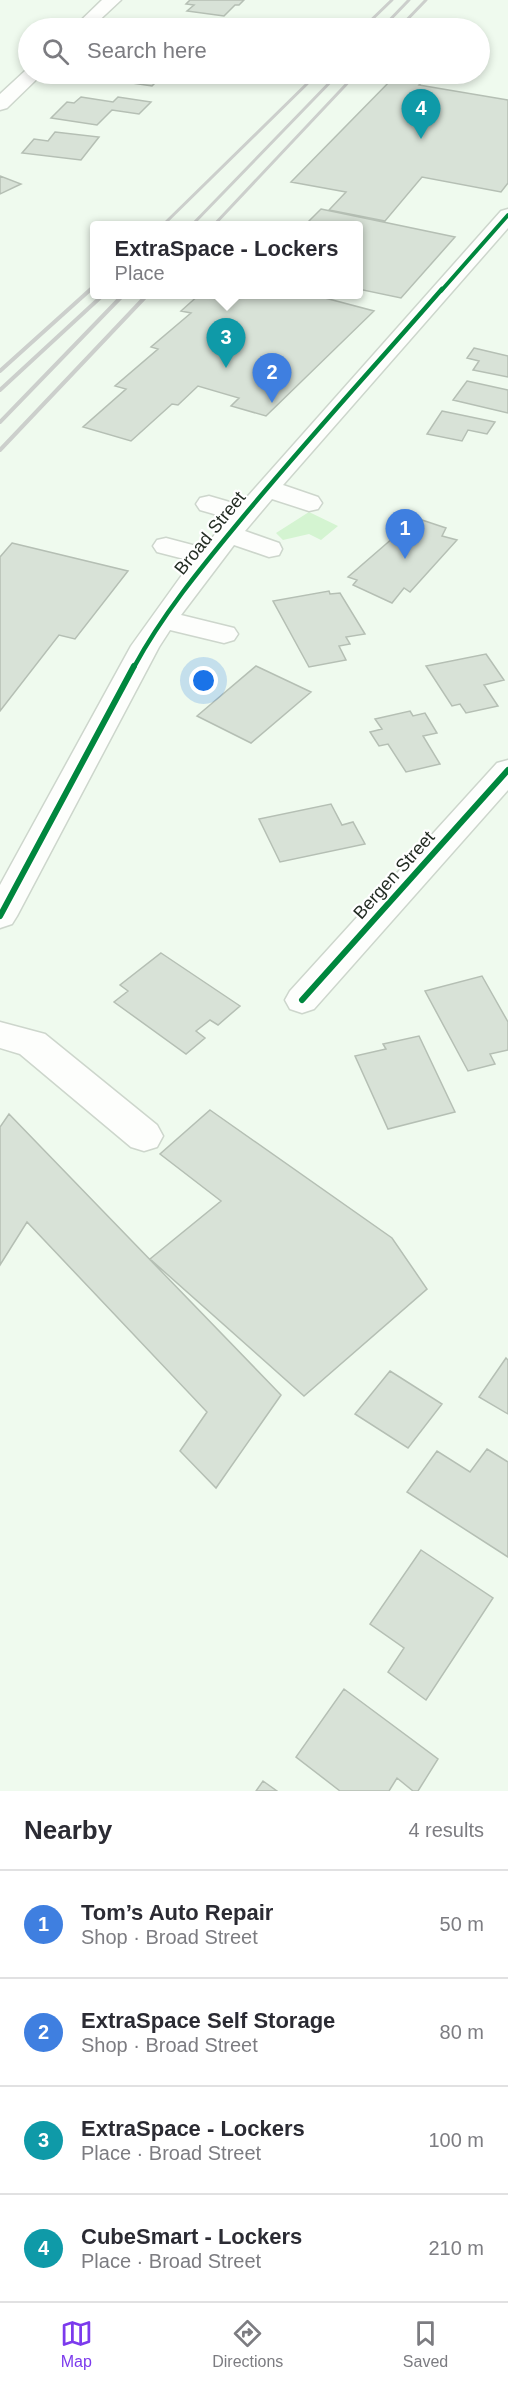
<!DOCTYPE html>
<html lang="en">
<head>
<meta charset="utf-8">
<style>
	body { margin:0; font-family:Arial,sans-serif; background:#f2f2f3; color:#2b2b33 }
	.you { position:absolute; left:204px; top:681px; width:21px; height:21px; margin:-15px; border:4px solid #fff; border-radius:50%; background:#1a73e8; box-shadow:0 0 0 9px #1a73e833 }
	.badge { display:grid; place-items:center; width:39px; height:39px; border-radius:50%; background:#7c3aed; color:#fff; font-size:20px; font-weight:700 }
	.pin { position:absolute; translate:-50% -50px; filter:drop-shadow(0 2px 3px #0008) }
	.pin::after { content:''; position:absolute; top:32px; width:21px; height:18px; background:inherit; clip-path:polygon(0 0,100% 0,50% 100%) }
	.popup { position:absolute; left:90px; top:221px; width:273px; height:78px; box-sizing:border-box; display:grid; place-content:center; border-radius:6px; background:#fff; filter:drop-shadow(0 2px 4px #0005); font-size:20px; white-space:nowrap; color:#7c7c81 }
	.popup b { font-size:22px; color:#2b2b33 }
	.popup::after { content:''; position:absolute; left:50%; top:100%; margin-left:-12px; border:12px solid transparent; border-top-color:#fff }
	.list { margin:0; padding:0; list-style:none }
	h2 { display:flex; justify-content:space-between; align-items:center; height:78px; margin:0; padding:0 24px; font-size:26px }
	h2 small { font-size:20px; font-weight:400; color:#7c7c81 }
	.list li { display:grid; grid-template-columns:39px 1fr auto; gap:18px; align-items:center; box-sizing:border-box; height:108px; padding:0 24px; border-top:2px solid #e1e1e2 }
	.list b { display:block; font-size:22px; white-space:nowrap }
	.list p { margin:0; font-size:20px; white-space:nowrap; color:#7c7c81 }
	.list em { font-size:20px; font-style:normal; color:#7c7c81 }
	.icon { flex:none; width:33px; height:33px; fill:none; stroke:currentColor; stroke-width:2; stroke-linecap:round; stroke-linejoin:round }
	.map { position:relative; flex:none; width:508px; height:1791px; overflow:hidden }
	.search { position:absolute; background:#fff; box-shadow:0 3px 9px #0003; left:18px; right:18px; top:18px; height:66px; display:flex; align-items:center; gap:15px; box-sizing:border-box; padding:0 21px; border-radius:33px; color:#7c7c81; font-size:22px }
	.sheet { height:510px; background:#fff }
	nav { display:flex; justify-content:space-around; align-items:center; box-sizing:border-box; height:84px; border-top:2px solid #e1e1e2; background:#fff; font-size:16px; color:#7c7c81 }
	nav a { display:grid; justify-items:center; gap:3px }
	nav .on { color:#7c3aed }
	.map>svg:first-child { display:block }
	.green { fill:#d4f4d1 }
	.building { fill:#d8e2d7; stroke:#b5bfb4; stroke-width:1.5 }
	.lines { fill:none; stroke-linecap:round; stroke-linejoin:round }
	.minor-casing { stroke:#cdd6cc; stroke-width:3 }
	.minor { fill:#fdfefc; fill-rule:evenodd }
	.rail-far1 { stroke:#cccfcc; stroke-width:3 }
	.rail { stroke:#cccfcc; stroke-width:4 }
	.cycleway-far2-casing { stroke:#fff; stroke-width:6 }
	.cycleway-far1-casing { stroke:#fff; stroke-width:8 }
	.cycleway-casing { stroke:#fff; stroke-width:10 }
	.cycleway-far2 { stroke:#00873e; stroke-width:4 }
	.cycleway-far1 { stroke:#00873e; stroke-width:4.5 }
	.cycleway { stroke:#00873e; stroke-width:6 }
	.labels { text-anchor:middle; stroke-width:4.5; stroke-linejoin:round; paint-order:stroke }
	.street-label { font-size:18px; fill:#242d24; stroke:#fff }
</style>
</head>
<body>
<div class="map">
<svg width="508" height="1791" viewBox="0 0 508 1791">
	<rect width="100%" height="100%" fill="#effaee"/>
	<path class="green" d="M309 512 338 526 321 540 309 534 283 540 276 533Z"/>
	<path class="building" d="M190 0H244L239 5H235L224 16 187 11 194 5 186 4Z
		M158 24 197 28H154Z
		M125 74H164L152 86 118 81Z
		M397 74H430L419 85 508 100V183L501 192 422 177 385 221 329 210 346 192 291 182Z
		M81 97 113 102 118 97 151 102 139 114 112 110 97 125 51 118 67 102 74 103Z
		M55 132 99 137 81 160 22 153 34 139 48 141Z
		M0 176 21 184 0 194Z
		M321 209 455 237 401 298 358 289V226H304Z
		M200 294H310L374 311 266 416 231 406 239 398 198 386 178 405 172 404 131 441 83 427 126 389 115 386 158 349 151 347 191 313 181 311Z
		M474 348 508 356V377L473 370 479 361 467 358Z
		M467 381 508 390V413L453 400Z
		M442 411 495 422 487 434 468 430 462 441 427 434Z
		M416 518 446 528 442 536 457 540 410 592 404 588 392 603 353 585 357 580 348 577Z
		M12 543 128 571 75 639 59 635 0 711V557Z
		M329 591 330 594 340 593 365 634 346 637 350 644 339 646 346 660 309 667 273 601Z
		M486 654 504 680 484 685 498 706 466 713 460 704 452 706 426 666Z
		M256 666 311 692 251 743 197 716Z
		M410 711 413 716 425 713 437 733 423 736 440 764 406 772 388 744 379 746 370 732 382 729 375 719Z
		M331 804 342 825 353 822 365 844 280 862 259 819Z
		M161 953 240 1006 218 1025 210 1020 196 1031 205 1038 186 1054 114 1002 128 991 120 985Z
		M482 976 508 1022V1050L490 1054 495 1064 468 1071 425 991Z
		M419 1036 455 1112 388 1129 355 1056 386 1049 383 1044Z
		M210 1110 392 1238 427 1289 304 1396 150 1259 221 1201 160 1154Z
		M9 1114 281 1395 216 1488 180 1451 207 1412 27 1222 0 1265V1127Z
		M506 1358 508 1360V1414L479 1397Z
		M390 1371 442 1404 408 1448 355 1414Z
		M487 1449 508 1462V1557L407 1492 437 1451 470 1472Z
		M421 1550 493 1598 426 1700 388 1672 404 1648 370 1624Z
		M344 1689 438 1759 418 1791H413L397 1778 389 1791H340L296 1757Z
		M263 1781 277 1791H256Z"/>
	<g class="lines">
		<g class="minor-casing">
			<path id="minor" d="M102 0H121L91 28H73Z
				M26 70H28V74H42L7 108 0 110V94Z
				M508 209V228L283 485 318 497 322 503 318 509 309 511 272 499 245 531 279 543 282 549 279 555 269 557 234 545 181 615 234 628 238 634 234 640 224 643 170 630 159 647 17 916 12 924 0 928V885L131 646 192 561 157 552 153 546 157 540 166 538 204 548 228 518 200 510 196 504 200 498 209 496 240 505 501 211Z
				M508 760V790L314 1009 302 1013 290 1009 285 1000 290 991 497 763Z
				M0 1022 45 1034 157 1125 163 1136 157 1147 144 1151 131 1147 20 1054 0 1048Z"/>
		</g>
		<use href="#minor" class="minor"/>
		<path class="rail-far1" d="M363 28 392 0
			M382 28 409 0
			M399 28 426 0
			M162 226 317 74
			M191 226 338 74
			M213 226 356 74
			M90 291 94 287"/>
		<path class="rail" d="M0 371 91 289
			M0 390 104 294
			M0 422 124 294
			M0 450 148 294"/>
		<g class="cycleway-far2-casing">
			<path id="cycleway-far2" d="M441 291 508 215"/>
		</g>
		<g class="cycleway-far1-casing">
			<path id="cycleway-far1" d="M134 667C162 615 200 569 238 523 304 443 374 367 442 289"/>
		</g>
		<g class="cycleway-casing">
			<path id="cycleway" d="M0 916 134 666
				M302 1000 508 770"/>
		</g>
		<use href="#cycleway-far2" class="cycleway-far2"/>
		<use href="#cycleway-far1" class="cycleway-far1"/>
		<use href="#cycleway" class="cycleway"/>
	</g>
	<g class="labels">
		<g class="street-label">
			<text transform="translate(210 533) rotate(-51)" y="6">Broad Street</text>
			<text transform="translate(394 875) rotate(-48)" y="6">Bergen Street</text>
		</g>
	</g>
</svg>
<div class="you"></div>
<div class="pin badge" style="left:405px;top:559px;background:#3f7fe0">1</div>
<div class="pin badge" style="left:272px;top:403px;background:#3f7fe0">2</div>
<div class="pin badge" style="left:226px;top:368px;background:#0f9aa8">3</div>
<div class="popup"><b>ExtraSpace - Lockers</b>Place</div>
<div class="pin badge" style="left:421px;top:139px;background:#0f9aa8">4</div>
<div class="search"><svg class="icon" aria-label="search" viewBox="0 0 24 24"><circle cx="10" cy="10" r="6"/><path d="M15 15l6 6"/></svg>Search here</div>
</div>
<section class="sheet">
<h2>Nearby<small>4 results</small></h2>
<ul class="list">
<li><span class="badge" style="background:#3f7fe0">1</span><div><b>Tom’s Auto Repair</b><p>Shop · Broad Street</p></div><em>50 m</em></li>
<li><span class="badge" style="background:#3f7fe0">2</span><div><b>ExtraSpace Self Storage</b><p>Shop · Broad Street</p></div><em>80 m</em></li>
<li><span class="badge" style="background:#0f9aa8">3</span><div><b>ExtraSpace - Lockers</b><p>Place · Broad Street</p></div><em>100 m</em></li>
<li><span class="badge" style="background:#0f9aa8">4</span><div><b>CubeSmart - Lockers</b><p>Place · Broad Street</p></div><em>210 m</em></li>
</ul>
</section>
<nav>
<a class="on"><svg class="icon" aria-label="map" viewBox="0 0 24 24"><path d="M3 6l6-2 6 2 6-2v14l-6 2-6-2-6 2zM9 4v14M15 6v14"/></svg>Map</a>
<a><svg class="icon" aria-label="directions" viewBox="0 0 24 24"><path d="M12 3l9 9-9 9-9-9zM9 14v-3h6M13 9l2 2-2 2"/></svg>Directions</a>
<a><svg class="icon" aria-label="saved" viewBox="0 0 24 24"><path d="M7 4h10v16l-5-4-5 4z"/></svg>Saved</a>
</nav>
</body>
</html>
